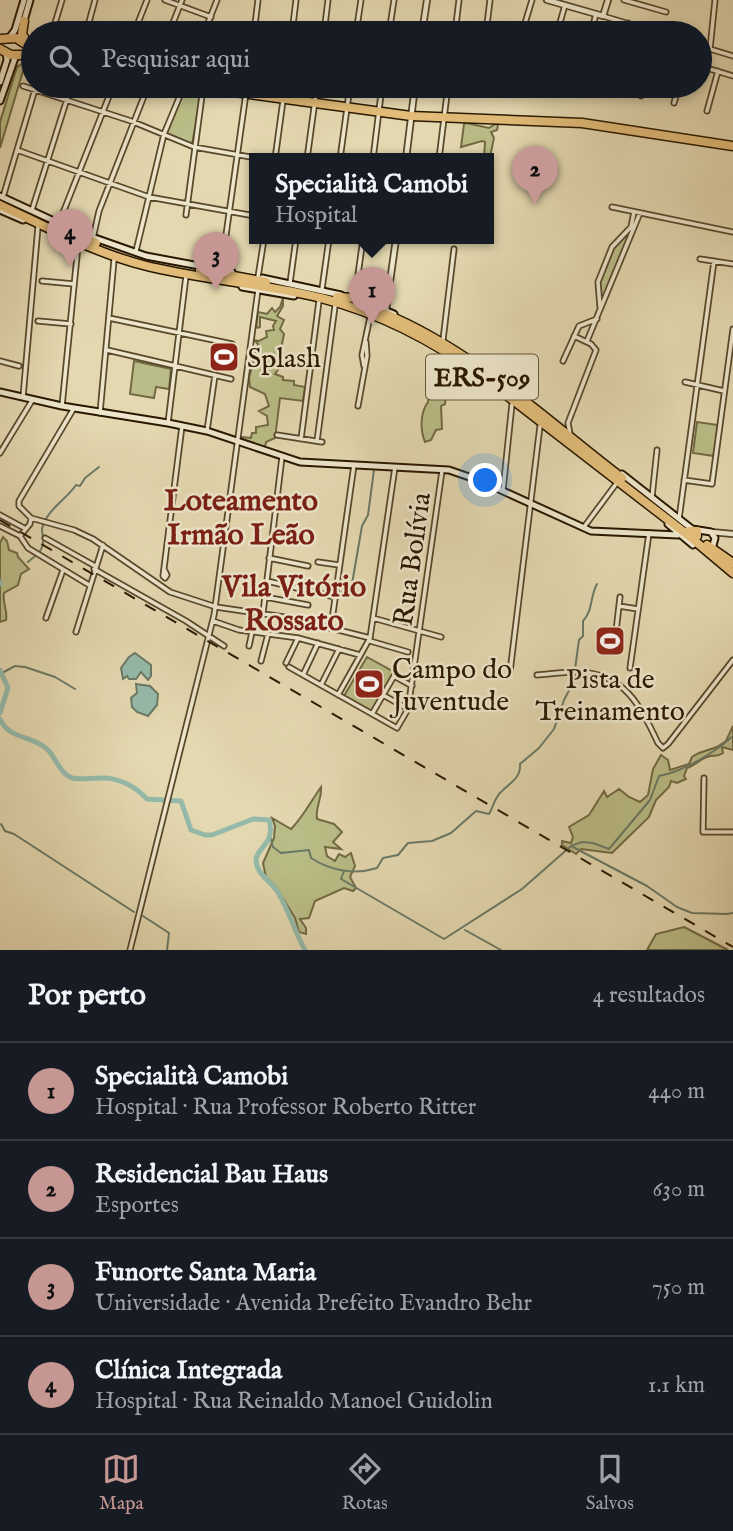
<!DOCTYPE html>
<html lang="pt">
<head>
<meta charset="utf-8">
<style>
	body { margin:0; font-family:"IM FELL English",serif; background:#20242c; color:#f1f3f6 }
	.you { position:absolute; left:486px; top:481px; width:24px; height:24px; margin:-18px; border:5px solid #fff; border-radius:50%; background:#1a73e8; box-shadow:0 0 0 10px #1a73e833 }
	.badge { display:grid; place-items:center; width:46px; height:46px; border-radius:50%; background:#c59692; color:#111; font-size:23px; font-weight:700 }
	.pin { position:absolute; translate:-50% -58px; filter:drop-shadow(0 2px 4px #0008) }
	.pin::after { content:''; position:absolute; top:37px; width:24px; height:21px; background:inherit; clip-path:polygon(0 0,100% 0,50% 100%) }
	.popup { position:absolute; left:249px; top:153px; width:245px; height:91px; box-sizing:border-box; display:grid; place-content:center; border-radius:0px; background:#171b24; filter:drop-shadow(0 2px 5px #0005); font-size:23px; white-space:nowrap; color:#9ea1a6 }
	.popup b { font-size:26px; color:#f1f3f6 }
	.popup::after { content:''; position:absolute; left:50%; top:100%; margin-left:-14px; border:14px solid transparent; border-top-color:#171b24 }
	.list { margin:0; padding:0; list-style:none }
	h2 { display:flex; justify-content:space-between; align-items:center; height:91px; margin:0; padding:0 28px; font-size:30px }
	h2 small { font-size:23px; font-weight:400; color:#9ea1a6 }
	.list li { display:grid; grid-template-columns:46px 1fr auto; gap:21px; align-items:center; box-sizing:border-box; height:98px; padding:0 28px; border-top:2px solid #363941 }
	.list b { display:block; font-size:26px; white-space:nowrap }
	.list p { margin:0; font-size:23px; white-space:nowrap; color:#9ea1a6 }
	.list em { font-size:23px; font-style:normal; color:#9ea1a6 }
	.icon { flex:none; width:38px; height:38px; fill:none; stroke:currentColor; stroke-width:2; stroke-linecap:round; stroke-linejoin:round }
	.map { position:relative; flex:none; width:733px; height:950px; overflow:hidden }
	.search { position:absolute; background:#171b24; box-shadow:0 4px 10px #0003; left:21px; right:21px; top:21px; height:77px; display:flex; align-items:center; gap:18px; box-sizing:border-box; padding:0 24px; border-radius:38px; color:#9ea1a6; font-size:26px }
	.sheet { height:483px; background:#171b24 }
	nav { display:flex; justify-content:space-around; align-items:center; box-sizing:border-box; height:98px; border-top:2px solid #363941; background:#171b24; font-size:19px; color:#9ea1a6 }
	nav a { display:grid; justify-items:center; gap:4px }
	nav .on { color:#c59692 }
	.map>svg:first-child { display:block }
	.green { fill:#babd87; stroke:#726a44; stroke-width:2 }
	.water { fill:#95baa9; stroke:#6a7965; stroke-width:2 }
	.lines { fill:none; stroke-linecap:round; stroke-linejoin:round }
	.stream { stroke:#6a7965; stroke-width:2 }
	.river { stroke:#95baa9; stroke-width:5 }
	.minor-casing { stroke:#58482c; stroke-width:7 }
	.tertiary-casing { stroke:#58482c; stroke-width:8 }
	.secondary-casing { stroke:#291800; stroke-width:9 }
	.trunk-casing { stroke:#291800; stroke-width:11 }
	.minor { stroke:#ede6cc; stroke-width:3.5 }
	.tertiary { stroke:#ede6cc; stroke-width:4.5 }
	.secondary { stroke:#ede6cc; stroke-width:5 }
	.trunk { stroke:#e2bc78; stroke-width:8 }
	.rail { stroke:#291800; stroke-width:2; stroke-dasharray:12 12; stroke-linecap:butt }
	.labels { text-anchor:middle; stroke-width:5; stroke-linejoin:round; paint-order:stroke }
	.shield { fill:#ede6cc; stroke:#64563d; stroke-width:2 }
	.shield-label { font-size:26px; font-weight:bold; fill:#291800 }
	.poi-label { font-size:28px; fill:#291800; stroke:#ede6cc; text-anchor:start }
	.street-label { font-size:28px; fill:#291800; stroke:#ede6cc }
	.neighbourhood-label { font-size:30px; font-weight:bold; fill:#7a1f14; stroke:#ede6cc }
</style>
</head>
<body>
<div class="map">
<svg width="733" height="950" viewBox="0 0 733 950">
	<rect width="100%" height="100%" fill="#e4d8b0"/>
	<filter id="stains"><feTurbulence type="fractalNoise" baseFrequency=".00286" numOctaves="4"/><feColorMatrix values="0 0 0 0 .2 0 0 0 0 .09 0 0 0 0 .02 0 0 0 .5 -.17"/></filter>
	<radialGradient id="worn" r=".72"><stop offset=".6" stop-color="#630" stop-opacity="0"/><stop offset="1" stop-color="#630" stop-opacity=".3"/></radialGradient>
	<path class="green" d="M26 61 0 148V122L17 67Z
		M184 91 201 94 192 145 166 135Z
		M466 123 489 128 495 124 498 125 497 130 491 132 494 138 489 162V159H475L484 158 485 142 482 141 461 147 464 124Z
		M637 213 638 214 601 305 599 284 613 249 631 230Z
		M283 298V306L277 316 284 320 280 329 284 334 280 354 283 362 280 361 282 364 275 374 283 377V380L294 381V385L305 387 303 401 280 398 275 438 266 442 265 447 243 440 242 437 251 438 252 433H256V427L268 425 267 416 259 411 269 406 265 394 250 387 249 378 258 344 254 340 259 341 267 337 266 331 274 330 273 326 276 321 260 317V327L258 328 256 327 258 312 267 314 272 308 275 312 280 307Z
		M436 355 449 364 445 404 441 406 442 429 436 430 431 440 425 442C420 430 420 413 428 402Z
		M134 361 171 369 169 389 156 387 154 398 130 394Z
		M697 422 718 425 714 456 693 453Z
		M3 537 7 541 9 550 17 553 18 557 29 569 21 574 18 585 4 593C2 603 8 610 6 620L0 622V543Z
		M367 657 394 672 371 712 344 696Z
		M733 726V750L722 747 723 753C716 758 714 754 707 757 702 758 694 766 687 768L684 776 686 779 677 783 671 781 669 787 656 800 649 817 612 853 581 849 576 854 562 845V841L571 843 573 837 569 827 589 815 604 791 607 797 619 789 629 797 640 802 648 795 653 769 661 755 668 760 670 770 689 764 692 757 699 753 717 747 726 741Z
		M321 787C322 800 315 807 317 819L334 824 342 832 333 842 341 849 325 847 327 856 335 861 339 854 345 857 351 853 355 866 350 877 356 888 353 891 344 888 315 901 309 918 300 919 306 928V934L299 932 295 918 276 887 266 877 263 863 274 838 275 826 272 818 291 829C303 817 311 801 321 787Z
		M684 927 728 950H647L656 934Z"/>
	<path class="water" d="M135 653 151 665V676L148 680 141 672 136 679H129L127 676 123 679 121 668 129 657Z
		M136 684 150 686 158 694 157 705 148 716 137 712 132 707 131 698 137 693Z"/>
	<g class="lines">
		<path class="stream" d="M28 562C36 555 44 551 43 540 43 539 42 530 42 529 46 510 67 499 76 485L80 486 85 478 99 467
			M340 593 351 589 352 584 362 526 368 515 374 470
			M575 669 579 640 583 636V621C593 611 590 596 597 584
			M2 673 15 666 25 667 55 677 75 689
			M1 824 5 831 14 834 134 912
			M270 836 273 847 281 853 309 850 311 858C331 871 355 875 377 868L383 858 398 855 408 843 432 841 451 833 476 811 489 814C493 807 495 798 500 793 509 783 521 779 520 764L539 748 554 729 564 700 574 681 575 674
			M571 846 647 886 677 907 692 913 727 914 733 913
			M344 871 341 879 444 939 522 889 571 846 582 842 593 843 609 849 650 800 659 776C682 772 716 752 733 736
			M143 916 169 933 167 950
			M465 930 501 950"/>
		<path class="river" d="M0 582V584
			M0 670 8 688 0 713
			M0 719C9 740 33 735 48 750 56 758 60 774 72 778 81 780 91 778 100 778 118 777 135 786 147 799L181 801 191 830 205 835H212L253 819 269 820C276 844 256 848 256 860 256 873 270 881 277 891 289 910 294 930 305 950"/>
		<g class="minor-casing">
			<path id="minor" d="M165 0 211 17
				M624 0 666 12
				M603 16 659 33
				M53 29 67 33
				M52 33 62 0
				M86 33 95 0
				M134 33 147 0
				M169 33 182 0
				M204 33 217 0
				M210 33V22
				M254 33 258 0
				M292 33 296 0
				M324 33 328 0
				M356 33 361 0
				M389 33 394 0
				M455 33 459 0
				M486 33 490 0
				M522 33 532 0
				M557 33 565 5
				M591 33 596 14
				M626 33 628 23
				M700 46 733 56
				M710 49 715 0
				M700 66 733 76
				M23 86 131 121 194 147 262 159
				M610 88V86
				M641 96 644 86
				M674 103 679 86
				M707 111 718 71
				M17 150 149 197 255 216
				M275 159 285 86
				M307 159 317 86
				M340 159 350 86
				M373 159 382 86
				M439 159 448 86
				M3 197 36 86
				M612 207 733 232
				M32 210 67 99
				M186 215 203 88
				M59 223 113 86
				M226 235 247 86
				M93 238 99 211 148 86
				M422 239H427
				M136 251 164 134 184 86
				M700 259 733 264
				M258 277 264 239
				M42 281 74 284
				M290 283 296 239
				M322 289 329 239
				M355 296 363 239
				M600 307 598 282 612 247 631 227 634 212
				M109 318 232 344
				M38 321 71 324
				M443 340 454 249
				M587 341 640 213
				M107 350 231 379
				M0 361 19 366
				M563 361 579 326 597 319
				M364 366 362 355 370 317
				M685 382 724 391
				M23 397 38 227
				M62 406 78 246
				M358 406 367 356 366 342
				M100 413 114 260
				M168 423 186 276
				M207 431 215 375
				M570 434 568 423 596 350 591 344 574 336
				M277 435 322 442
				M301 439 319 301
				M317 441 335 306
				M0 453 33 399
				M684 480 712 484 733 329
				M503 490 512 404
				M652 497 657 450
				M0 515 26 529
				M31 518 74 530 93 539 170 592 216 607 291 618 370 638
				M679 519 714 261
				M0 526 20 536 28 548 89 585
				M584 527 616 484
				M20 536 30 524 31 518 19 506V501L74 408
				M45 538 95 566
				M269 558 308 566
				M318 562 339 565
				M94 569 186 621 224 646
				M164 569 167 575 165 578 163 576 182 426
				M267 581 335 597
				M265 597 308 605
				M619 606 638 609
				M263 613 282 457
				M333 613 354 465
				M46 618 63 570
				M373 618 441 637
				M213 621 239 630 298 638 360 655
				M76 632 103 545
				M370 641 408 652
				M611 642 615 640 620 597
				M249 646 252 632
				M261 661 268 634
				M286 663 298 638
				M289 667 397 728 408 709 442 471
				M630 668 649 533
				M510 672 540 426
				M303 675 318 643
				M537 675C550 674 563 672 576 672 624 672 640 705 658 743L663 748 668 744 733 660
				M321 685 339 649
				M338 695 370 638 395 467
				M383 695 408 709
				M372 714 394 676 412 686
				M704 778 703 832H733
				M130 950 214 615 258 290"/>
		</g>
		<g class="tertiary-casing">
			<path id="tertiary" d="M547 0 603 16 608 0
				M422 33 427 0
				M406 159 415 86
				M386 310 396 239
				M711 532 733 534"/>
		</g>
		<g class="secondary-casing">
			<path id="secondary" d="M23 24 30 0
				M9 38 15 30 24 0
				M0 82 7 60 6 52
				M0 101 16 55
				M0 196 67 227
				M0 210 23 220
				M92 237 146 256 232 272
				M262 278 341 295
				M242 287 294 296
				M351 297 394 314
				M0 392 62 406 168 423 207 431 300 462 449 470 481 481 591 531 678 535
				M622 474 692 529 711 532 715 538 712 549
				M668 524 693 545"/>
		</g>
		<g class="trunk-casing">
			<path id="trunk" d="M24 21 22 34 28 44
				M0 39 16 38 33 49
				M0 49 11 55H33
				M191 86 411 116 582 123 733 146
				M0 205C47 227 93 252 143 265 201 280 262 283 321 298 380 313 434 341 483 377L689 536 733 573
				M63 229 96 243
				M200 270 208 268 214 272
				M228 275 266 282
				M337 297 354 298
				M383 313C473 350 546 420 622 478
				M689 531H697V536
				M707 545 733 563"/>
		</g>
		<use href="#minor" class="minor"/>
		<use href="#tertiary" class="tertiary"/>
		<use href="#secondary" class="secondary"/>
		<use href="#trunk" class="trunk"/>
		<path class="rail" d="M0 520 733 947"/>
	</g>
	<defs>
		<g id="stadium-square" transform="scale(1.575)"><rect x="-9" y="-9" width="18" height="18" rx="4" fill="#8f2418" stroke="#ede6cc"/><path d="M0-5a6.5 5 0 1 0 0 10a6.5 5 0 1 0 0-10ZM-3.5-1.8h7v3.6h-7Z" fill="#fff"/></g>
	</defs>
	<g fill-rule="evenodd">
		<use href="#stadium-square" x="224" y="357"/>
		<use href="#stadium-square" x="610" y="641"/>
		<use href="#stadium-square" x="369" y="684"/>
	</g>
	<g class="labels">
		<rect class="shield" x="426" y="354.5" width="112" height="45" rx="5"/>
		<g class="shield-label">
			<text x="482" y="386">ERS-509</text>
		</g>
		<g class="poi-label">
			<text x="247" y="367">Splash</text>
			<text x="392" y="678">Campo do<tspan x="392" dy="32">Juventude</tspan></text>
			<text x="610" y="688" text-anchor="middle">Pista de<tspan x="610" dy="32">Treinamento</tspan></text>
		</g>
		<g class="street-label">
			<text transform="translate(411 559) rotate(-82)" y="10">Rua Bolívia</text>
		</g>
		<g class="neighbourhood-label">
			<text x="241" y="510">Loteamento<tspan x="241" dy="34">Irmão Leão</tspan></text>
			<text x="294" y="596">Vila Vitório<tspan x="294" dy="34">Rossato</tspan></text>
		</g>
	</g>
	<rect width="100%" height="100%" filter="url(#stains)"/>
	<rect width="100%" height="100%" fill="url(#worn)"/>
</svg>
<div class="you"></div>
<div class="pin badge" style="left:372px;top:325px">1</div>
<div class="popup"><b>Specialità Camobi</b>Hospital</div>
<div class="pin badge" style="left:535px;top:204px">2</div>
<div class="pin badge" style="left:216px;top:290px">3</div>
<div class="pin badge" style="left:70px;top:267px">4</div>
<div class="search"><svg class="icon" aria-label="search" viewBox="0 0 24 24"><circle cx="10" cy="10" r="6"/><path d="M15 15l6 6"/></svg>Pesquisar aqui</div>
</div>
<section class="sheet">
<h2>Por perto<small>4 resultados</small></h2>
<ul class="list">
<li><span class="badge">1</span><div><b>Specialità Camobi</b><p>Hospital · Rua Professor Roberto Ritter</p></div><em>440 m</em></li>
<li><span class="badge">2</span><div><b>Residencial Bau Haus</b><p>Esportes</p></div><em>630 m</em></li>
<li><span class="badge">3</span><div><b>Funorte Santa Maria</b><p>Universidade · Avenida Prefeito Evandro Behr</p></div><em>750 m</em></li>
<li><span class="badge">4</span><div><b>Clínica Integrada</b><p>Hospital · Rua Reinaldo Manoel Guidolin</p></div><em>1.1 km</em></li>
</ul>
</section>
<nav>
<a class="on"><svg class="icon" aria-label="map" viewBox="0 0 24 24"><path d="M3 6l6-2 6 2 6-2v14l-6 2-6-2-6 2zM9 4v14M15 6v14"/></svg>Mapa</a>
<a><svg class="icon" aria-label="directions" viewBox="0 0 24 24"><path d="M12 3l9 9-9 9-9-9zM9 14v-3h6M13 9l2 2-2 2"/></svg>Rotas</a>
<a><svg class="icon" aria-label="saved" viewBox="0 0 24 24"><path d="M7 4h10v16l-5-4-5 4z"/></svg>Salvos</a>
</nav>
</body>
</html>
